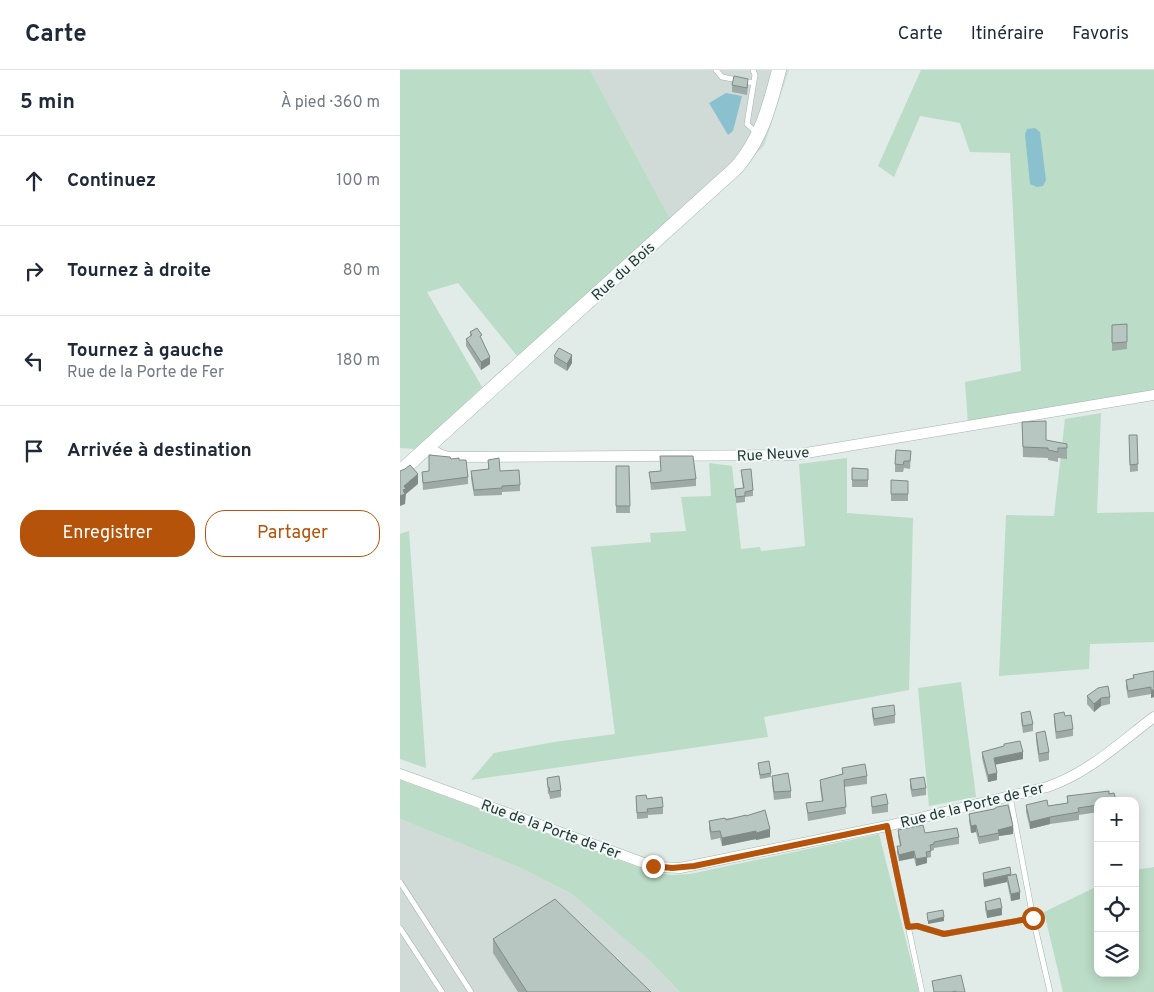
<!DOCTYPE html>
<html lang="fr">
<head>
<meta charset="utf-8">
<style>
	body { margin:0; font-family:Overpass,sans-serif; background:#f2f2f3; color:#1f2937 }
	.controls { position:absolute; right:15px; bottom:15px; display:grid; overflow:hidden; border-radius:10px; box-shadow:0 2px 12px #0003 }
	.controls button { width:45px; height:45px; display:grid; place-items:center; padding:0; border:0; border-bottom:1px solid #e0e1e3; background:#fff; color:#1f2937; font:25px sans-serif }
	.stop { position:absolute; width:15px; height:15px; margin:-11px; border:4px solid #b45309; border-radius:50%; background:#fff }
	.stop.end { background:#b45309; border-color:#fff; box-shadow:0 1px 5px #0008 }
	.list { margin:0; padding:0; list-style:none }
	h2 { display:flex; justify-content:space-between; align-items:center; height:65px; margin:0; padding:0 20px; font-size:21px }
	h2 small { font-size:16px; font-weight:400; color:#747a83 }
	.list li { display:grid; grid-template-columns:32px 1fr auto; gap:15px; align-items:center; box-sizing:border-box; height:90px; padding:0 20px; border-top:1px solid #e0e1e3 }
	.list b { display:block; font-size:19px; white-space:nowrap }
	.list p { margin:0; font-size:16px; white-space:nowrap; color:#747a83 }
	.list em { font-size:16px; font-style:normal; color:#747a83 }
	.actions { display:flex; gap:10px; padding:15px 20px }
	.actions a { flex:1; padding:11px 0; border:1px solid #b45309; border-radius:20px; text-align:center; font-size:18px; color:#b45309 }
	.actions .main { background:#b45309; color:#fff }
	.icon { flex:none; width:28px; height:28px; fill:none; stroke:currentColor; stroke-width:2; stroke-linecap:round; stroke-linejoin:round }
	.map { position:relative; flex:none; width:754px; height:922px; overflow:hidden }
	header { display:flex; align-items:center; gap:30px; box-sizing:border-box; height:70px; padding:0 25px; background:#fff; border-bottom:1px solid #e0e1e3 }
	header strong { font-size:24px }
	nav { display:flex; gap:28px; margin-inline-start:auto; font-size:18px }
	main { display:flex }
	aside { flex:1; background:#fff }
	.map>svg:first-child { display:block }
	.built { fill:#d0dbd7 }
	.green { fill:#bbdcc6 }
	.water { fill:#8bc0ce }
	.lines { fill:none; stroke-linecap:round; stroke-linejoin:round }
	.lane-casing { stroke:#a4b3ae; stroke-width:6 }
	.street-casing { stroke:#a4b3ae; stroke-width:11 }
	.secondary-casing { stroke:#a0b7b0; stroke-width:15 }
	.lane { stroke:#fff; stroke-width:5 }
	.street { stroke:#fff; stroke-width:10 }
	.secondary { stroke:#fff; stroke-width:14 }
	.wall { fill:#9daaa6 }
	.shaded-wall { fill:#808b87 }
	.building { fill:#b7c6c1; stroke:#808b87 }
	.route { stroke:#b45309; stroke-width:6 }
	.labels { text-anchor:middle; stroke-width:4; stroke-linejoin:round; paint-order:stroke }
	.street-label { font-size:15px; fill:#223b36; stroke:#f2f8f5 }
</style>
</head>
<body>
<header>
<strong>Carte</strong>
<nav><a>Carte</a><a>Itinéraire</a><a>Favoris</a></nav>
</header>
<main>
<aside>
<h2>5 min<small>À pied · 360 m</small></h2>
<ul class="list">
<li><svg class="icon" aria-label="ahead" viewBox="0 0 24 24"><path d="M12 20V5M6 11l6-6 6 6"/></svg><div><b>Continuez</b></div><em>100 m</em></li>
<li><svg class="icon" aria-label="right" viewBox="0 0 24 24"><path d="M7 20v-9h11M14 6l5 5-5 5"/></svg><div><b>Tournez à droite</b></div><em>80 m</em></li>
<li><svg class="icon" aria-label="left" viewBox="0 0 24 24"><path d="M17 20v-9H6M10 6l-5 5 5 5"/></svg><div><b>Tournez à gauche</b><p>Rue de la Porte de Fer</p></div><em>180 m</em></li>
<li><svg class="icon" aria-label="arrive" viewBox="0 0 24 24"><path d="M6 21V4h12l-3 4 3 4H6"/></svg><div><b>Arrivée à destination</b></div></li>
</ul>
<div class="actions"><a class="main">Enregistrer</a><a>Partager</a></div>
</aside>
<div class="map">
<svg width="754" height="922" viewBox="0 0 754 922">
	<rect width="100%" height="100%" fill="#e1ebe7"/>
	<path class="built" d="M190 0H389L364 76 276 160Z
		M0 749 121 798 172 824 248 889 280 922H0Z"/>
	<path class="green" d="M0 0H190L276 160 117 286 58 213 27 222 82 317 16 379 0 378Z
		M521 0H754V325L568 354 565 312 621 301 610 83 570 82 560 53 520 46 494 107 478 96Z
		M701 343 697 443 754 442V572L690 574 689 599 599 606 606 445 654 446 665 349Z
		M447 388V443L513 448 509 620 364 647 368 667 71 710 94 683 154 672 215 664 191 477 251 472 250 463 286 461 281 427 311 426 309 393 332 396 341 479 360 477 361 481 405 476 399 394Z
		M9 461 26 698 0 689V464Z
		M561 612 576 727 529 736 518 618Z
		M0 710 254 803 273 805 290 804 479 764 519 922H280L248 889 172 824 121 798 0 749Z
		M754 797V922H663L644 842 698 816V903H735V800Z"/>
	<path class="water" d="M326 23 342 26 333 61 328 65 309 33Z
		M635 58 640 62 646 110 643 116 637 117 630 114 625 64 627 59Z"/>
	<g class="lines">
		<g class="lane-casing">
			<path id="lane" d="M316 0 322 7 354 13
				M353 0 355 5 347 54 358 64
				M487 756 522 922
				M0 812 71 922
				M633 848 650 922
				M508 857 517 856 544 864 633 848 610 726
				M0 858 42 922"/>
		</g>
		<g class="street-casing">
			<path id="street" d="M29 377 39 384 48 387 394 385 754 325
				M0 704 244 793 259 797 280 798 487 756 647 717C687 704 721 672 754 647"/>
		</g>
		<g class="secondary-casing">
			<path id="secondary" d="M0 402 337 97C362 67 369 38 379 0"/>
		</g>
		<use href="#lane" class="lane"/>
		<use href="#street" class="street"/>
		<use href="#secondary" class="secondary"/>
	</g>
	<path class="wall" d="M332 15 348 16 347 25 332 22Z
		M727 254V279L712 281V255Z
		M70 262 90 294 81 300 66 276V269L70 267Z
		M154 286 172 293 167 301 154 293Z
		M622 352 646 370 667 374V389L658 388V392L648 390V388L623 387Z
		M729 365H737L738 401 730 402Z
		M511 381 510 399 504 398 503 402H495V394Z
		M260 386 296 409V416L251 420 249 402 261 401Z
		M51 389 59 390 68 407V414L23 420 22 402 29 401Z
		M88 390 100 401 120 415V421L102 422V425L74 426 71 408V401L88 399Z
		M216 396H229L230 443H216Z
		M452 398 468 399V417H452Z
		M341 400 353 420V426L345 427V432L336 433 335 419H343Z
		M491 410 508 411V431H491Z
		M754 602V627L751 628V624L728 628 726 617V610L733 608V605Z
		M687 626 710 627V634L701 636 694 642 687 634Z
		M472 638 495 645V653L474 656 472 645Z
		M621 643 633 654V661L623 663 621 650Z
		M654 644 665 646 673 659V666L656 669 654 651Z
		M636 663 649 682V690L639 692 636 670Z
		M604 674 623 689 595 694 597 710 588 712 582 688V682L604 677Z
		M358 693 371 703V707L360 709Z
		M442 698 467 706V714L444 717 446 744 408 751 406 733 422 731 420 717V710L442 704Z
		M372 706 391 721V728L374 730 372 713Z
		M147 708 161 720V727L150 729 149 724H148Z
		M510 709 526 718V725L512 727 510 717Z
		M236 726 247 729 263 737V744L248 745V748L237 749Z
		M667 726 698 731V742L679 745V750L650 754 630 759 626 742V735L648 736 667 733Z
		M471 727 488 734V742L472 744Z
		M569 744 613 764 599 766V770L579 774 576 762 571 763 569 751Z
		M346 746 370 767 356 770V769L322 776 320 768 311 770 309 759V751Z
		M498 760 559 767V774L534 778V780L531 781V787L527 788V793L516 796 514 788 499 791 497 783V776H500L498 766Z
		M583 803 611 805 620 829 611 831 607 812 584 817 583 811Z
		M585 832 602 845 587 848 585 839Z
		M93 869 251 922H118L93 883Z"/>
	<path class="shaded-wall" d="M172 285V293L167 301V294Z
		M90 287V294L81 300V292Z
		M18 404V414L6 424 5 434 0 436V426L4 416Z
		M751 620H754V627L751 628Z
		M701 628V636L694 642V634Z
		M623 682V689L594 695V688Z
		M597 703V710L588 712V705Z
		M650 747V754L630 759V752Z
		M576 755V762L571 763V756Z
		M613 756V764L599 766 598 760Z
		M370 759V767L356 770V763Z
		M356 761V769L322 776V768Z
		M514 781V788L499 791V785Z
		M527 787V793L516 796V789Z
		M611 804V811L607 806V812L584 817V810Z
		M620 822V829L611 831V824Z
		M602 838V845L587 848V841Z
		M544 847V851L528 854V851Z"/>
	<path class="building" d="M334 6 348 9 347 18 332 15Z
		M727 254V272L712 273V255Z
		M77 258 82 265 80 266 90 287 81 292 66 269 72 265 70 262Z
		M159 278 172 285 167 294 154 286Z
		M646 351V370L667 374V378H658V382L648 380V378L623 377 622 352Z
		M729 365H737L738 394 730 395Z
		M496 380 511 381 510 391H504L503 395 495 394Z
		M29 385 50 387 51 389 59 388V390H66L68 407 23 413 22 402 29 401Z
		M260 386H293L296 409 251 413 249 402 261 401Z
		M99 388 100 401 119 400 120 415 102 416V418L74 420 71 401 89 399 88 390Z
		M10 395 18 404 4 416 6 419 3 420 5 424 0 426V401L5 399Z
		M216 396H229L230 436H216Z
		M452 398 468 399V410H452Z
		M351 399 353 420 345 422V426L336 427 335 419 344 418 341 400Z
		M491 410 508 411V424H491Z
		M754 601V620H751V617L728 621 726 610 734 608 733 605Z
		M708 616 710 627 701 628 694 634 687 626 698 618Z
		M494 635 495 645 474 649 472 638Z
		M630 641 633 654 623 656 621 643Z
		M664 642 665 646 671 645 673 659 656 662 654 644Z
		M645 661 649 682 639 684 636 663Z
		M620 671 623 682 594 688 597 703 588 705 582 682 604 676V674Z
		M369 691 371 703 360 705 358 693Z
		M465 694 467 706 444 710 446 737 408 743 406 733 423 731 420 710 443 704 442 698Z
		M388 703 391 721 374 722 372 706Z
		M159 706 161 720 150 722 149 717H148L147 708Z
		M524 707 526 718 512 720 510 709Z
		M709 721V724L714 723 716 731H698V735L678 738 679 742 650 747 630 752 626 735 647 730 648 736 668 733 667 726Z
		M486 724 488 734 472 737 471 727Z
		M246 725 247 729 262 727 263 737 247 739 248 742 237 743 236 726Z
		M608 735 613 756 598 760 599 763 579 767 576 755 571 756 569 744 594 739 597 737Z
		M365 740 370 759 356 763V761L322 768 320 761 311 762 309 751 325 748 326 750 346 745V746Z
		M523 755 525 763 557 758 559 767 534 772V774L530 775 531 781 526 782 527 787 516 789 514 781 499 785 497 776H501L498 760Z
		M610 797 611 804 584 810 583 803Z
		M616 804 620 822 611 824 607 806Z
		M600 828 602 838 587 841 585 832Z
		M155 829 251 922H127L93 869Z
		M543 840 544 847 528 851 527 843Z
		M561 905 565 922H556V921L551 922H534L532 911Z"/>
	<g class="lines">
		<path class="route" d="M253 796 272 798 294 796 487 756 508 857 517 856 544 864 633 848"/>
	</g>
	<g class="labels">
		<g class="street-label">
			<text transform="translate(223 201) rotate(-42)" y="5">Rue du Bois</text>
			<text transform="translate(373 384) rotate(-3)" y="5">Rue Neuve</text>
			<text transform="translate(572 735) rotate(-14)" y="5">Rue de la Porte de Fer</text>
			<text transform="translate(151 759) rotate(20)" y="5">Rue de la Porte de Fer</text>
		</g>
	</g>
</svg>
<div class="controls">
<button>+</button>
<button>−</button>
<button><svg class="icon" aria-label="locate" viewBox="0 0 24 24"><circle cx="12" cy="12" r="6"/><path d="M12 2v4M12 18v4M2 12h4M18 12h4"/></svg></button>
<button><svg class="icon" aria-label="layers" viewBox="0 0 24 24"><path d="M12 4l9 5-9 5-9-5zM3 14l9 5 9-5"/></svg></button>
</div>
<div class="stop" style="left:633px;top:848px"></div>
<div class="stop end" style="left:253px;top:796px"></div>
</div>
</main>
</body>
</html>
